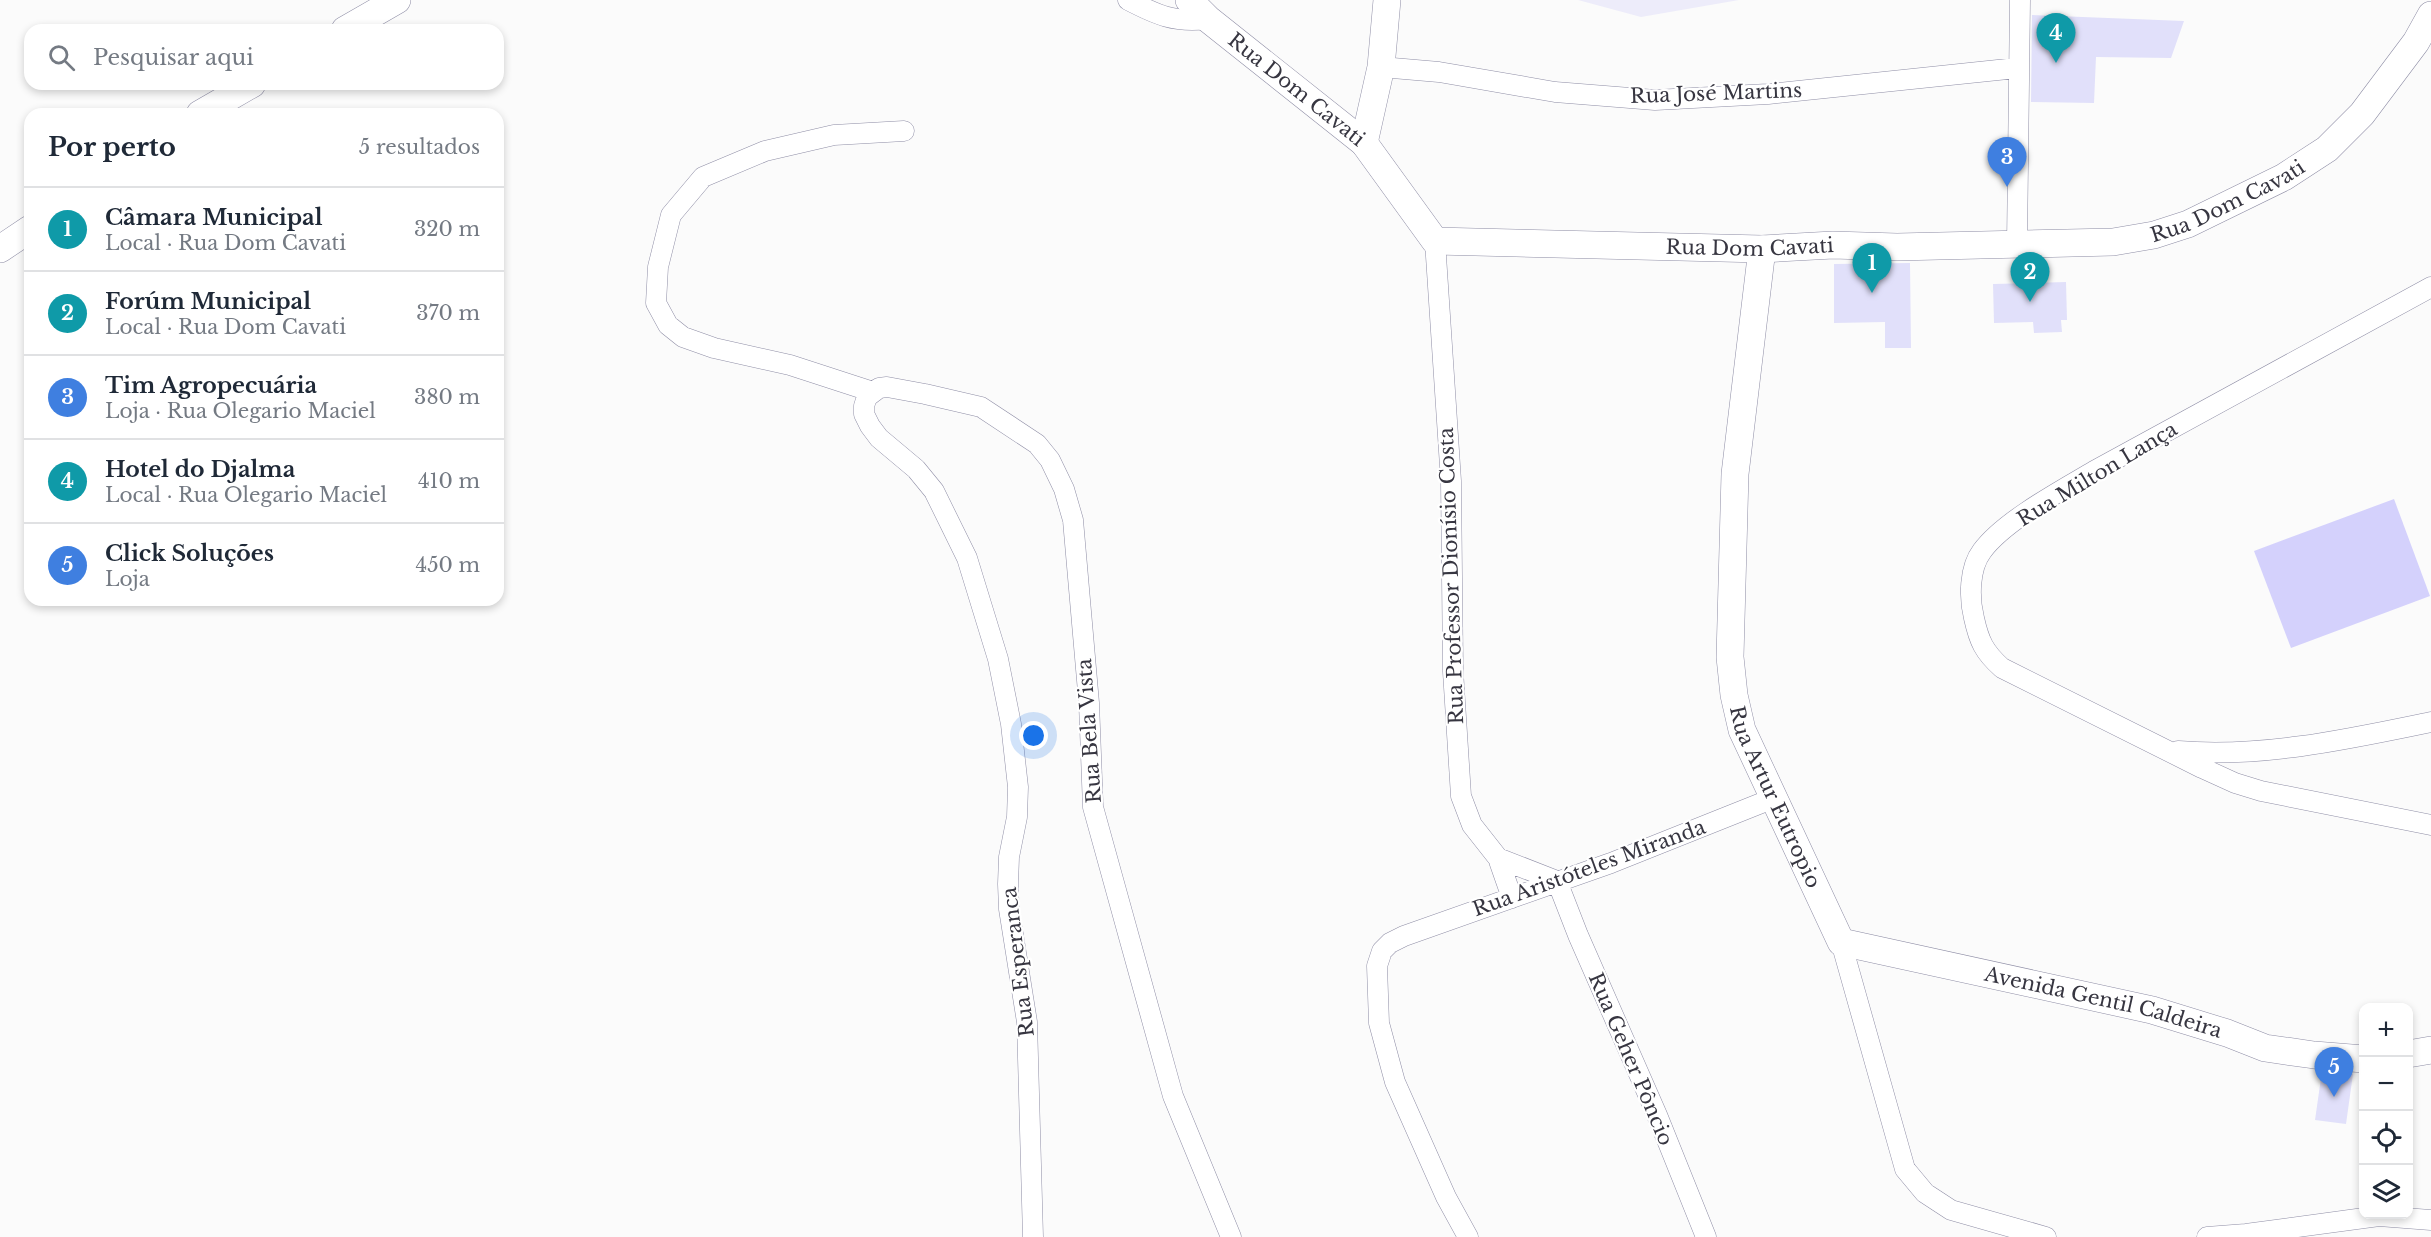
<!DOCTYPE html>
<html lang="pt">
<head>
<meta charset="utf-8">
<style>
	body { margin:0; font-family:"Libre Baskerville",serif; background:#f6f6f7; color:#1f2937 }
	.controls { position:absolute; right:18px; bottom:18px; display:grid; overflow:hidden; border-radius:12px; box-shadow:0 3px 9px #0003 }
	.controls button { width:54px; height:54px; display:grid; place-items:center; padding:0; border:0; border-bottom:2px solid #e0e1e3; background:#fff; color:#1f2937; font:30px sans-serif }
	.you { position:absolute; left:1034px; top:736px; width:21px; height:21px; margin:-15px; border:4px solid #fff; border-radius:50%; background:#1a73e8; box-shadow:0 0 0 9px #1a73e833 }
	.badge { display:grid; place-items:center; width:39px; height:39px; border-radius:50%; background:#6e54ce; color:#fff; font-size:20px; font-weight:700 }
	.pin { position:absolute; translate:-50% -50px; filter:drop-shadow(0 2px 3px #0008) }
	.pin::after { content:''; position:absolute; top:32px; width:21px; height:18px; background:inherit; clip-path:polygon(0 0,100% 0,50% 100%) }
	.list { margin:0; padding:0; list-style:none }
	h2 { display:flex; justify-content:space-between; align-items:center; height:78px; margin:0; padding:0 24px; font-size:26px }
	h2 small { font-size:20px; font-weight:400; color:#747a83 }
	.list li { display:grid; grid-template-columns:39px 1fr auto; gap:18px; align-items:center; box-sizing:border-box; height:84px; padding:0 24px; border-top:2px solid #e0e1e3 }
	.list b { display:block; font-size:22px; white-space:nowrap }
	.list p { margin:0; font-size:20px; white-space:nowrap; color:#747a83 }
	.list em { font-size:20px; font-style:normal; color:#747a83 }
	.icon { flex:none; width:33px; height:33px; fill:none; stroke:currentColor; stroke-width:2; stroke-linecap:round; stroke-linejoin:round }
	.map { position:relative; flex:none; width:2431px; height:1237px; overflow:hidden }
	.search { position:absolute; background:#fff; box-shadow:0 3px 9px #0003; left:24px; top:24px; width:480px; height:66px; display:flex; align-items:center; gap:15px; box-sizing:border-box; padding:0 21px; border-radius:18px; color:#747a83; font-size:22px }
	.panel { position:absolute; background:#fff; box-shadow:0 3px 9px #0003; left:24px; top:108px; width:480px; height:498px; border-radius:18px }
	.map>svg:first-child { display:block }
	.built { fill:#edecfa }
	.green { fill:#d4d1fc }
	.building { fill:#e1e0fa }
	.lines { fill:none; stroke-linecap:round; stroke-linejoin:round }
	.street-casing { stroke:#8f8ea6; stroke-width:21 }
	.secondary-casing { stroke:#8f8ea6; stroke-width:28 }
	.street { stroke:#fff; stroke-width:20 }
	.secondary { stroke:#fff; stroke-width:27 }
	.labels { text-anchor:middle; stroke-width:4.5; stroke-linejoin:round; paint-order:stroke }
	.street-label { font-size:20px; fill:#373641; stroke:#fff }
</style>
</head>
<body>
<div class="map">
<svg width="2431" height="1237" viewBox="0 0 2431 1237">
	<rect width="100%" height="100%" fill="#fbfbfb"/>
	<path class="built" d="M1578 0H1739L1641 17Z"/>
	<path class="green" d="M2394 499 2430 596 2291 648 2254 551Z"/>
	<path class="building" d="M2032 15 2184 21 2171 58 2096 57 2094 103 2031 102Z
		M1910 263 1911 348H1885V322L1834 323V264Z
		M2066 282 2067 320H2061L2062 332 2034 333 2033 322 1994 323 1993 284Z
		M2322 1071 2353 1074 2346 1124 2315 1120Z"/>
	<g class="lines">
		<g class="street-casing">
			<path id="street" d="M1128 0C1157 15 1174 23 1208 19
				M1381 67 1439 72 1555 92 1655 100 1768 94 2017 68
				M1435 241 1451 481 1453 671 1461 796 1472 825 1498 858 1512 898
				M2017 244 2020 0
				M2431 287 2094 471C2062 490 2004 521 1982 551 1969 568 1969 598 1974 618 1979 641 1984 652 2002 668L2202 768 2235 783 2261 791 2431 825
				M873 392 790 365 714 348 683 337 668 325 656 303 658 267 671 215 703 177 765 151 834 135 904 131
				M2178 751C2263 758 2349 739 2431 722
				M1498 858 1557 881 1578 935 1657 1115 1706 1237
				M1841 942 1905 1169 1925 1193 1951 1210 2046 1237
				M1033 1237 1027 1022 1009 909 1008 884 1009 857 1017 817 1018 787 1011 724 998 659 967 558 934 491 916 469 879 438 870 426 864 414V406L867 397 879 388 887 387 925 394 981 407 1037 444 1050 460 1064 489 1073 520 1089 703 1093 807 1173 1096 1231 1237
				M1468 1237 1446 1197 1395 1082 1379 1023 1377 966 1382 951 1390 943 1404 936 1611 863 1774 798
				M2207 1237 2246 1234 2379 1216 2431 1220"/>
		</g>
		<g class="secondary-casing">
			<g id="secondary">
				<path id="s1" d="M1189 0 1208 19 1364 143 1435 241 1762 249 1833 245 1897 247 2113 242 2154 235 2188 224 2284 177 2327 149 2362 114 2416 42 2431 15"/>
				<path d="M345 30 397 0"/>
				<path d="M200 114 252 84"/>
				<path d="M1364 143 1381 67 1387 0"/>
				<path d="M0 249 30 229"/>
				<path id="s2" d="M1762 249 1735 474 1730 657 1734 695 1742 730 1841 942 2152 1010 2227 1033 2265 1048 2314 1055 2364 1059"/>
				<path d="M2408 1054 2431 1050"/>
			</g>
		</g>
		<use href="#street" class="street"/>
		<use href="#secondary" class="secondary"/>
	</g>
	<g class="labels">
		<g class="street-label">
			<text dy="7" stroke="none"><textPath href="#s1" startOffset="140">Rua Dom Cavati</textPath></text>
			<text transform="translate(1716 93) rotate(-2)" y="7">Rua José Martins</text>
			<text dy="7" stroke="none"><textPath href="#s1" startOffset="1148">Rua Dom Cavati</textPath></text>
			<text dy="7" stroke="none"><textPath href="#s1" startOffset="662">Rua Dom Cavati</textPath></text>
			<text transform="translate(2097 474) rotate(-31)" y="7">Rua Milton Lança</text>
			<text transform="translate(1451 576) rotate(-92)" y="7">Rua Professor Dionísio Costa</text>
			<text transform="translate(1089 731) rotate(-94)" y="7">Rua Bela Vista</text>
			<text dy="7" stroke="none"><textPath href="#s2" startOffset="558">Rua Artur Eutropio</textPath></text>
			<text transform="translate(1589 868) rotate(-20)" y="7">Rua Aristóteles Miranda</text>
			<text transform="translate(1018 962) rotate(-97)" y="7">Rua Esperanca</text>
			<text dy="7" stroke="none"><textPath href="#s2" startOffset="987">Avenida Gentil Caldeira</textPath></text>
			<text transform="translate(1631 1059) rotate(67)" y="7">Rua Geher Pôncio</text>
		</g>
	</g>
</svg>
<div class="controls">
<button>+</button>
<button>−</button>
<button><svg class="icon" aria-label="locate" viewBox="0 0 24 24"><circle cx="12" cy="12" r="6"/><path d="M12 2v4M12 18v4M2 12h4M18 12h4"/></svg></button>
<button><svg class="icon" aria-label="layers" viewBox="0 0 24 24"><path d="M12 4l9 5-9 5-9-5zM3 14l9 5 9-5"/></svg></button>
</div>
<div class="you"></div>
<div class="pin badge" style="left:1872px;top:293px;background:#0f9aa8">1</div>
<div class="pin badge" style="left:2030px;top:302px;background:#0f9aa8">2</div>
<div class="pin badge" style="left:2007px;top:187px;background:#3f7fe0">3</div>
<div class="pin badge" style="left:2056px;top:63px;background:#0f9aa8">4</div>
<div class="pin badge" style="left:2334px;top:1097px;background:#3f7fe0">5</div>
<div class="search"><svg class="icon" aria-label="search" viewBox="0 0 24 24"><circle cx="10" cy="10" r="6"/><path d="M15 15l6 6"/></svg>Pesquisar aqui</div>
<section class="panel">
<h2>Por perto<small>5 resultados</small></h2>
<ul class="list">
<li><span class="badge" style="background:#0f9aa8">1</span><div><b>Câmara Municipal</b><p>Local · Rua Dom Cavati</p></div><em>320 m</em></li>
<li><span class="badge" style="background:#0f9aa8">2</span><div><b>Forúm Municipal</b><p>Local · Rua Dom Cavati</p></div><em>370 m</em></li>
<li><span class="badge" style="background:#3f7fe0">3</span><div><b>Tim Agropecuária</b><p>Loja · Rua Olegario Maciel</p></div><em>380 m</em></li>
<li><span class="badge" style="background:#0f9aa8">4</span><div><b>Hotel do Djalma</b><p>Local · Rua Olegario Maciel</p></div><em>410 m</em></li>
<li><span class="badge" style="background:#3f7fe0">5</span><div><b>Click Soluções</b><p>Loja</p></div><em>450 m</em></li>
</ul>
</section>
</div>
</body>
</html>
